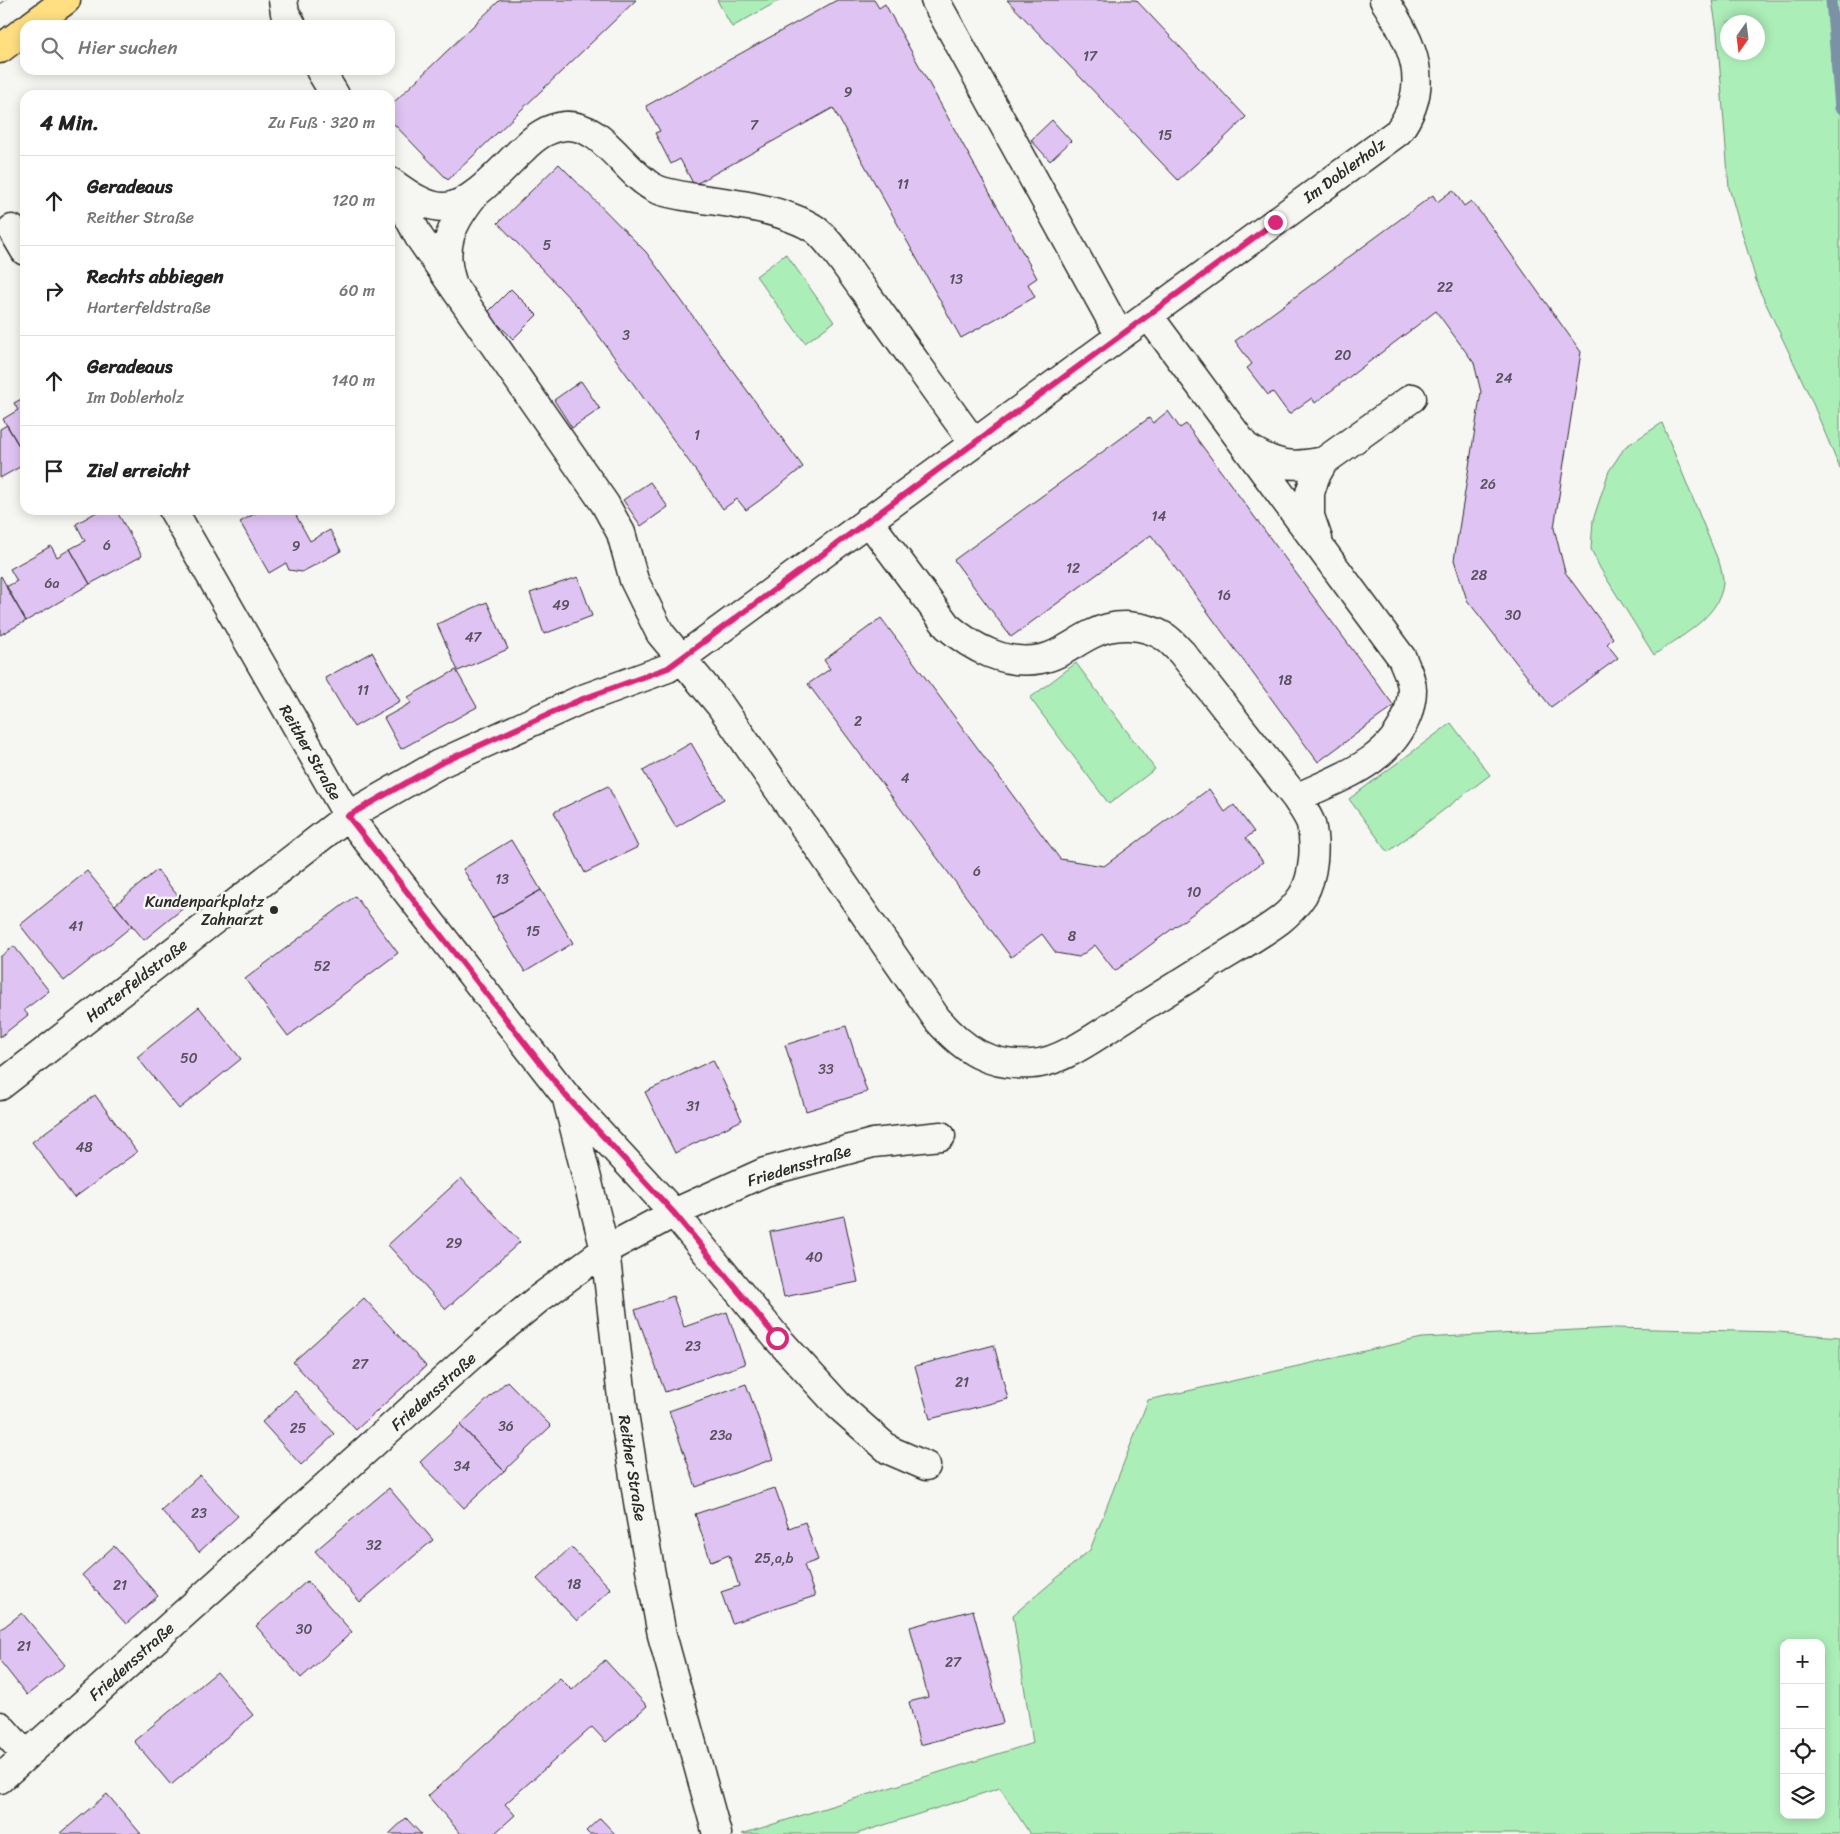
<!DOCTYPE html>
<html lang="de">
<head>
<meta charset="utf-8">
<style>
	body { margin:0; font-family:Sriracha,sans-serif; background:#f6f6f6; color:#222 }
	.controls { position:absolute; right:15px; bottom:15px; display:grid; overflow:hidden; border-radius:10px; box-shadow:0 2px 12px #0003 }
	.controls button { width:45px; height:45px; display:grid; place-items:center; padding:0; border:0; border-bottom:1px solid #e0e0e0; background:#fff; color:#222; font:25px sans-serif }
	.compass { position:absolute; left:1720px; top:15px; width:45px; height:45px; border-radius:50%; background:#fff; box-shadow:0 2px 12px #0003; rotate:194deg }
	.stop { position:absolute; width:15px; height:15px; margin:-11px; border:4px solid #db2777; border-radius:50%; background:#fff }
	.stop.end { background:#db2777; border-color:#fff; box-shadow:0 1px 5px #0008 }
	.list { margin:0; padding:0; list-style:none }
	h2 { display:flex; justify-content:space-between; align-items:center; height:65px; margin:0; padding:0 20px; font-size:21px }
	h2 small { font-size:16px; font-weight:400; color:#767676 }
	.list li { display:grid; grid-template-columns:32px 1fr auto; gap:15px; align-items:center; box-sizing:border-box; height:90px; padding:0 20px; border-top:1px solid #e0e0e0 }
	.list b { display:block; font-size:19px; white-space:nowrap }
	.list p { margin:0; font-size:16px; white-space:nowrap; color:#767676 }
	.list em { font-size:16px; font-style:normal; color:#767676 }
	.icon { flex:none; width:28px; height:28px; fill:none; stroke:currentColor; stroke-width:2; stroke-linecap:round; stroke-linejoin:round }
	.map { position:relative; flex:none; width:1840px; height:1834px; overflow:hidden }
	.search { position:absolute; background:#fff; box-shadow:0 2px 12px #0003; left:20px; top:20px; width:375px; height:55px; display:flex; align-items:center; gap:12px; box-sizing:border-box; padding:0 18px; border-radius:15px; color:#767676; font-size:19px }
	.panel { position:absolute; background:#fff; box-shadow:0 2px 12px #0003; left:20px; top:90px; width:375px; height:425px; border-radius:15px }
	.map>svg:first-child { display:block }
	.green { fill:#aceeb8; stroke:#6c8c72; fill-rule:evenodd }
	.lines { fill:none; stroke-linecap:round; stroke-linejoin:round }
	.stream { stroke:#7a91a6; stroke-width:11 }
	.building { fill:#dfc4f3; stroke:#2b2b2b }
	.street-casing { stroke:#2b2b2b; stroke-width:31 }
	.primary-casing { stroke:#2b2b2b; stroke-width:31 }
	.street { stroke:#f6f6f2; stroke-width:28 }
	.primary { stroke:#ffdf80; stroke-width:28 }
	.tram { stroke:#2b2b2b; stroke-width:1 }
	.route { stroke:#db2777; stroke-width:6 }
	.poi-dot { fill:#2b2b2b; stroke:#f6f6f2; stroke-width:2 }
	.labels { text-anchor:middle; stroke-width:5; stroke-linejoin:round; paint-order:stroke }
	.number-label { font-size:14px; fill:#58515d }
	.street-label { font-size:16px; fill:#2b2b2b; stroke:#f6f6f2 }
	.poi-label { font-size:16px; fill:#2b2b2b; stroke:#f6f6f2; text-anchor:end }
</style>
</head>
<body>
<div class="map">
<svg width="1840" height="1834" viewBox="0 0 1840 1834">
	<rect width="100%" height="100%" fill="#f6f6f2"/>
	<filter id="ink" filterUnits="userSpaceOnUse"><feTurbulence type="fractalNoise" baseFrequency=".02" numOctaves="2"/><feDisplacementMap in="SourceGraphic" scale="10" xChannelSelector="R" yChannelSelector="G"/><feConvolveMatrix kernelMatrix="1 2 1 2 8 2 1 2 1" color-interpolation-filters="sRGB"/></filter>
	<g filter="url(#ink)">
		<path class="green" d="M717 0H780L732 27Z
			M1712 0H1840V469L1811 399 1758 287 1729 188 1717 31ZM1728 22H1758V52H1728Z
			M786 254 834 322 805 343 756 276Z
			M1662 423 1720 565C1721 571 1724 578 1723 584 1719 618 1679 637 1654 655L1600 568 1591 549 1593 520 1609 471 1625 447Z
			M1076 663 1155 769 1109 804 1030 698Z
			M1451 723 1490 775 1388 852 1349 799Z
			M1615 1328 1778 1332 1840 1337V1834H1030L1000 1788 856 1834H742L1033 1743 1013 1615 1090 1550 1148 1400 1422 1338ZM1784 1643H1821V1815H1784Z"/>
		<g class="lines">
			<path class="stream" d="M1831 0 1840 108"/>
		</g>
		<path class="building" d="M500 0H636L448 180 390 120V106Z
			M837 0H874L879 8 885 4 1037 278 1028 284 1035 297 961 338 833 108 694 185 680 159 671 164 655 133 660 131 646 106Z
			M1007 0H1136L1246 117 1215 147 1178 180Z
			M1052 120 1071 141 1050 161 1031 140Z
			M559 164 646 252 803 467 770 493 746 510 737 499 723 509 579 308 498 223Z
			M1453 190 1464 206 1471 201 1488 222 1581 352 1554 528 1565 572 1613 638 1607 644 1618 658 1551 707 1467 600 1454 560 1481 392 1474 363 1436 311 1315 403 1312 398 1289 414 1273 392 1268 395 1247 368 1252 364 1235 341 1433 195 1437 202Z
			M511 289 537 315 513 339 487 313Z
			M581 381 600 409 572 428 554 400Z
			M25 397V456L3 419 18 410 14 403Z
			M1168 411 1180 428 1186 424 1394 706 1318 762 1151 535 1011 637 954 560 1149 418 1153 423Z
			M7 425 25 456V464L0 478V429Z
			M650 482 668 507 641 526 623 500Z
			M100 510H116L142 556 90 584 70 549 85 541 76 524Z
			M261 510H293L310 541 330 530 341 551 302 572 289 570 286 563 269 573 240 522Z
			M51 546 57 557 70 549 90 584 26 621 6 587 17 581 10 569Z
			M1 576 26 621 0 635V577Z
			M578 577 592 616 544 634 530 593Z
			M487 602 508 649 458 671 437 624Z
			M881 618 1060 859 1104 866 1209 789 1225 812 1234 805 1254 832 1246 838 1263 862 1115 971 1095 945 1079 957 1056 953 1042 934 1011 957 808 684 830 669 824 660Z
			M372 652 400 701 354 727 325 678Z
			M456 670 477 707 401 749 384 718 411 703 408 697Z
			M691 743 724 799 676 827 643 771Z
			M608 786 638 847 585 873 554 812Z
			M511 840 541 890 492 918 463 869Z
			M157 870 186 906 144 940 115 905Z
			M87 871 132 926 64 981 20 925Z
			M541 890 573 943 525 972 492 918Z
			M355 896 398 953 288 1036 245 979Z
			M14 946 49 991 24 1010 28 1015 0 1037V957Z
			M199 1007 241 1059 179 1109 137 1057Z
			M846 1026 867 1092 806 1111 785 1045Z
			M713 1060 742 1120 675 1153 645 1092Z
			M95 1095 137 1152 74 1198 32 1142Z
			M461 1178 520 1242 446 1309 388 1245Z
			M844 1216 858 1282 784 1297 770 1232Z
			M673 1296 684 1327 727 1312 745 1364 665 1392 635 1310Z
			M364 1298 426 1366 356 1430 293 1362Z
			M994 1345 1008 1399 930 1419 915 1366Z
			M507 1381 551 1426 504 1471 460 1425Z
			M746 1384 773 1459 696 1487 669 1411Z
			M295 1391 335 1434 301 1465 262 1422Z
			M460 1425 504 1471 464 1508 420 1462Z
			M200 1475 238 1516 199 1552 161 1510Z
			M389 1488 433 1540 360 1602 315 1551Z
			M775 1488 789 1528 805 1522 818 1560 804 1565 815 1596 732 1623 721 1592 739 1586 729 1555 711 1562 695 1514Z
			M114 1546 158 1596 126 1624 82 1575Z
			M571 1547 611 1589 577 1621 537 1579Z
			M307 1581 352 1632 301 1678 256 1626Z
			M973 1610 1003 1723 920 1745 909 1702 928 1697 910 1627Z
			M22 1613 65 1665 27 1695 0 1661V1630Z
			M605 1660 647 1706 606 1742 592 1727 505 1804 515 1815 494 1834H461L428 1796 560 1678 572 1690Z
			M217 1672 253 1715 171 1785 134 1741Z
			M107 1794 141 1834H62L61 1833Z
			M406 1818 421 1834H389Z
			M600 1818 615 1834H589L586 1831Z"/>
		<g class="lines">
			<g class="street-casing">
				<path id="street" d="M283 0 285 13 292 25
					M935 0 1120 336
					M320 70 335 95
					M390 182 419 237 605 504 621 533 634 580 660 633 720 705 937 1019C964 1050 989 1067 1032 1064 1061 1063 1101 1033 1126 1017 1152 1001 1177 985 1203 969 1228 953 1256 938 1280 920 1289 913 1297 904 1303 895 1314 876 1316 845 1311 824 1308 815 1301 806 1296 798L1182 653C1177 648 1171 641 1165 637 1144 624 1115 622 1092 634 1075 642 1059 656 1041 659 1006 666 972 648 947 626L868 520
					M391 182C405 192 426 208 445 207 473 205 503 167 523 149 535 137 547 128 565 126 602 123 625 174 656 189 668 194 683 196 696 198 728 203 762 206 792 218 800 221 809 225 816 230 833 244 851 274 865 292 902 342 937 393 974 443
					M12 229 25 251
					M452 282C440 246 452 223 474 195
					M1148 315 1402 658C1406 668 1412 679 1412 690 1412 698 1410 706 1408 713 1391 762 1339 778 1296 798
					M1248 448C1276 466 1292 468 1324 461
					M173 510 348 816 566 1096 674 1213 777 1338 839 1406 889 1450 926 1466
					M1318 539 1310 516V493L1315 477 1324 461 1412 398
					M0 1086 348 816 439 764 580 700 668 668 1398 132C1433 85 1413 44 1384 0
					M567 1099 605 1250 623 1407 640 1514 662 1635 717 1834
					M0 1726 26 1755
					M0 1779 485 1343 537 1300 605 1250 674 1213 765 1172 873 1143 941 1136"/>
			</g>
			<g class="primary-casing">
				<path id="primary" d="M32 25 66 0
					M0 49 25 30"/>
			</g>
			<use href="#street" class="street"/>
			<use href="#primary" class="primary"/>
			<path class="tram" d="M0 4 6 0"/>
		</g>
	</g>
	<g class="lines" filter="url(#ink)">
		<path class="route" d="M777 1338 674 1213 566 1096 348 816 439 764 580 700 668 668 1275 222"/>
	</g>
	<circle class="poi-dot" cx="274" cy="910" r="5"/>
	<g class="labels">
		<g class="number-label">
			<text x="1090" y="61">17</text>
			<text x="848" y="97">9</text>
			<text x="754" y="130">7</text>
			<text x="1165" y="140">15</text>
			<text x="903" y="189">11</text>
			<text x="547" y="250">5</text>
			<text x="956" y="284">13</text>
			<text x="1445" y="292">22</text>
			<text x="626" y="340">3</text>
			<text x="1343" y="360">20</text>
			<text x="1504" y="383">24</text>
			<text x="697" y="440">1</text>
			<text x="1488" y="489">26</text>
			<text x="1159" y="521">14</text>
			<text x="107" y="550">6</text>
			<text x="296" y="551">9</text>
			<text x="1073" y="573">12</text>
			<text x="1479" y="580">28</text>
			<text x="52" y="588">6a</text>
			<text x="1224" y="600">16</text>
			<text x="561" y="610">49</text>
			<text x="1513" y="620">30</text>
			<text x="473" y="642">47</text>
			<text x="1285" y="685">18</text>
			<text x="363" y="695">11</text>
			<text x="858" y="726">2</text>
			<text x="905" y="783">4</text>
			<text x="977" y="876">6</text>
			<text x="502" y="884">13</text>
			<text x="1194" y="897">10</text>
			<text x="76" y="931">41</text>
			<text x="533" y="936">15</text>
			<text x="1072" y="941">8</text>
			<text x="322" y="971">52</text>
			<text x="189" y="1063">50</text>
			<text x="826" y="1074">33</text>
			<text x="693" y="1111">31</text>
			<text x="84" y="1152">48</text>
			<text x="454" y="1248">29</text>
			<text x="814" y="1262">40</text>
			<text x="693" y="1351">23</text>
			<text x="360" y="1369">27</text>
			<text x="962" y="1387">21</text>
			<text x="506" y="1431">36</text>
			<text x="298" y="1433">25</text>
			<text x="721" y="1440">23a</text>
			<text x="462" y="1471">34</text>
			<text x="199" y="1518">23</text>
			<text x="374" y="1550">32</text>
			<text x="774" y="1563">25,a,b</text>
			<text x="574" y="1589">18</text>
			<text x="120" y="1590">21</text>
			<text x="304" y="1634">30</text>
			<text x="24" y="1651">21</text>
			<text x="953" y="1667">27</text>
		</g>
		<g class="street-label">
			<text transform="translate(1344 170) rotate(-36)" y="6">Im Doblerholz</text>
			<text transform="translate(311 752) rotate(60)" y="6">Reither Straße</text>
			<text transform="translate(136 980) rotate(-38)" y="6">Harterfeldstraße</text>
			<text transform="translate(799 1165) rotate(-17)" y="6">Friedensstraße</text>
			<text transform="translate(433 1391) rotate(-42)" y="6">Friedensstraße</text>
			<text transform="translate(633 1468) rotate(81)" y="6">Reither Straße</text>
			<text transform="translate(131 1661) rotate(-42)" y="6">Friedensstraße</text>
		</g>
		<g class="poi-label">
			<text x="264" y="907">Kundenparkplatz<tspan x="264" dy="18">Zahnarzt</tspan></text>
		</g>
	</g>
</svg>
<div class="controls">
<button>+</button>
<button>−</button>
<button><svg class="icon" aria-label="locate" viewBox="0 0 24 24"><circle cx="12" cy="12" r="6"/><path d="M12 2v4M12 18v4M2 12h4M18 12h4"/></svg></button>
<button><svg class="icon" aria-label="layers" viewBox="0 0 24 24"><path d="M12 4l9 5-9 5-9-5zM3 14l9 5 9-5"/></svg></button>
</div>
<svg class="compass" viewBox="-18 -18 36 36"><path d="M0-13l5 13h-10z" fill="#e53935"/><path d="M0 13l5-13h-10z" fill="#767676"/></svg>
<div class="stop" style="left:777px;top:1338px"></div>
<div class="stop end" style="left:1275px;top:222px"></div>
<div class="search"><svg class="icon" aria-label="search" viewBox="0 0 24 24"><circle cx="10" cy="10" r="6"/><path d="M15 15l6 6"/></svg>Hier suchen</div>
<section class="panel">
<h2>4 Min.<small>Zu Fuß · 320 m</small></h2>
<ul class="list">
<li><svg class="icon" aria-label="ahead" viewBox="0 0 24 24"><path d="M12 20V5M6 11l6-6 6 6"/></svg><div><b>Geradeaus</b><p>Reither Straße</p></div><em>120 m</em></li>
<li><svg class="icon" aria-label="right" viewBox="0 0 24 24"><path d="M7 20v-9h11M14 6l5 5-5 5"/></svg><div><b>Rechts abbiegen</b><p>Harterfeldstraße</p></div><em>60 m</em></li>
<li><svg class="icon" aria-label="ahead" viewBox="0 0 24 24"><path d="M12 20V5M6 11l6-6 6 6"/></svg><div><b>Geradeaus</b><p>Im Doblerholz</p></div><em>140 m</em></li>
<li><svg class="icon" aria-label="arrive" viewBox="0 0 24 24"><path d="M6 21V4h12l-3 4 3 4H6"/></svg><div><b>Ziel erreicht</b></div></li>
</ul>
</section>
</div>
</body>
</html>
